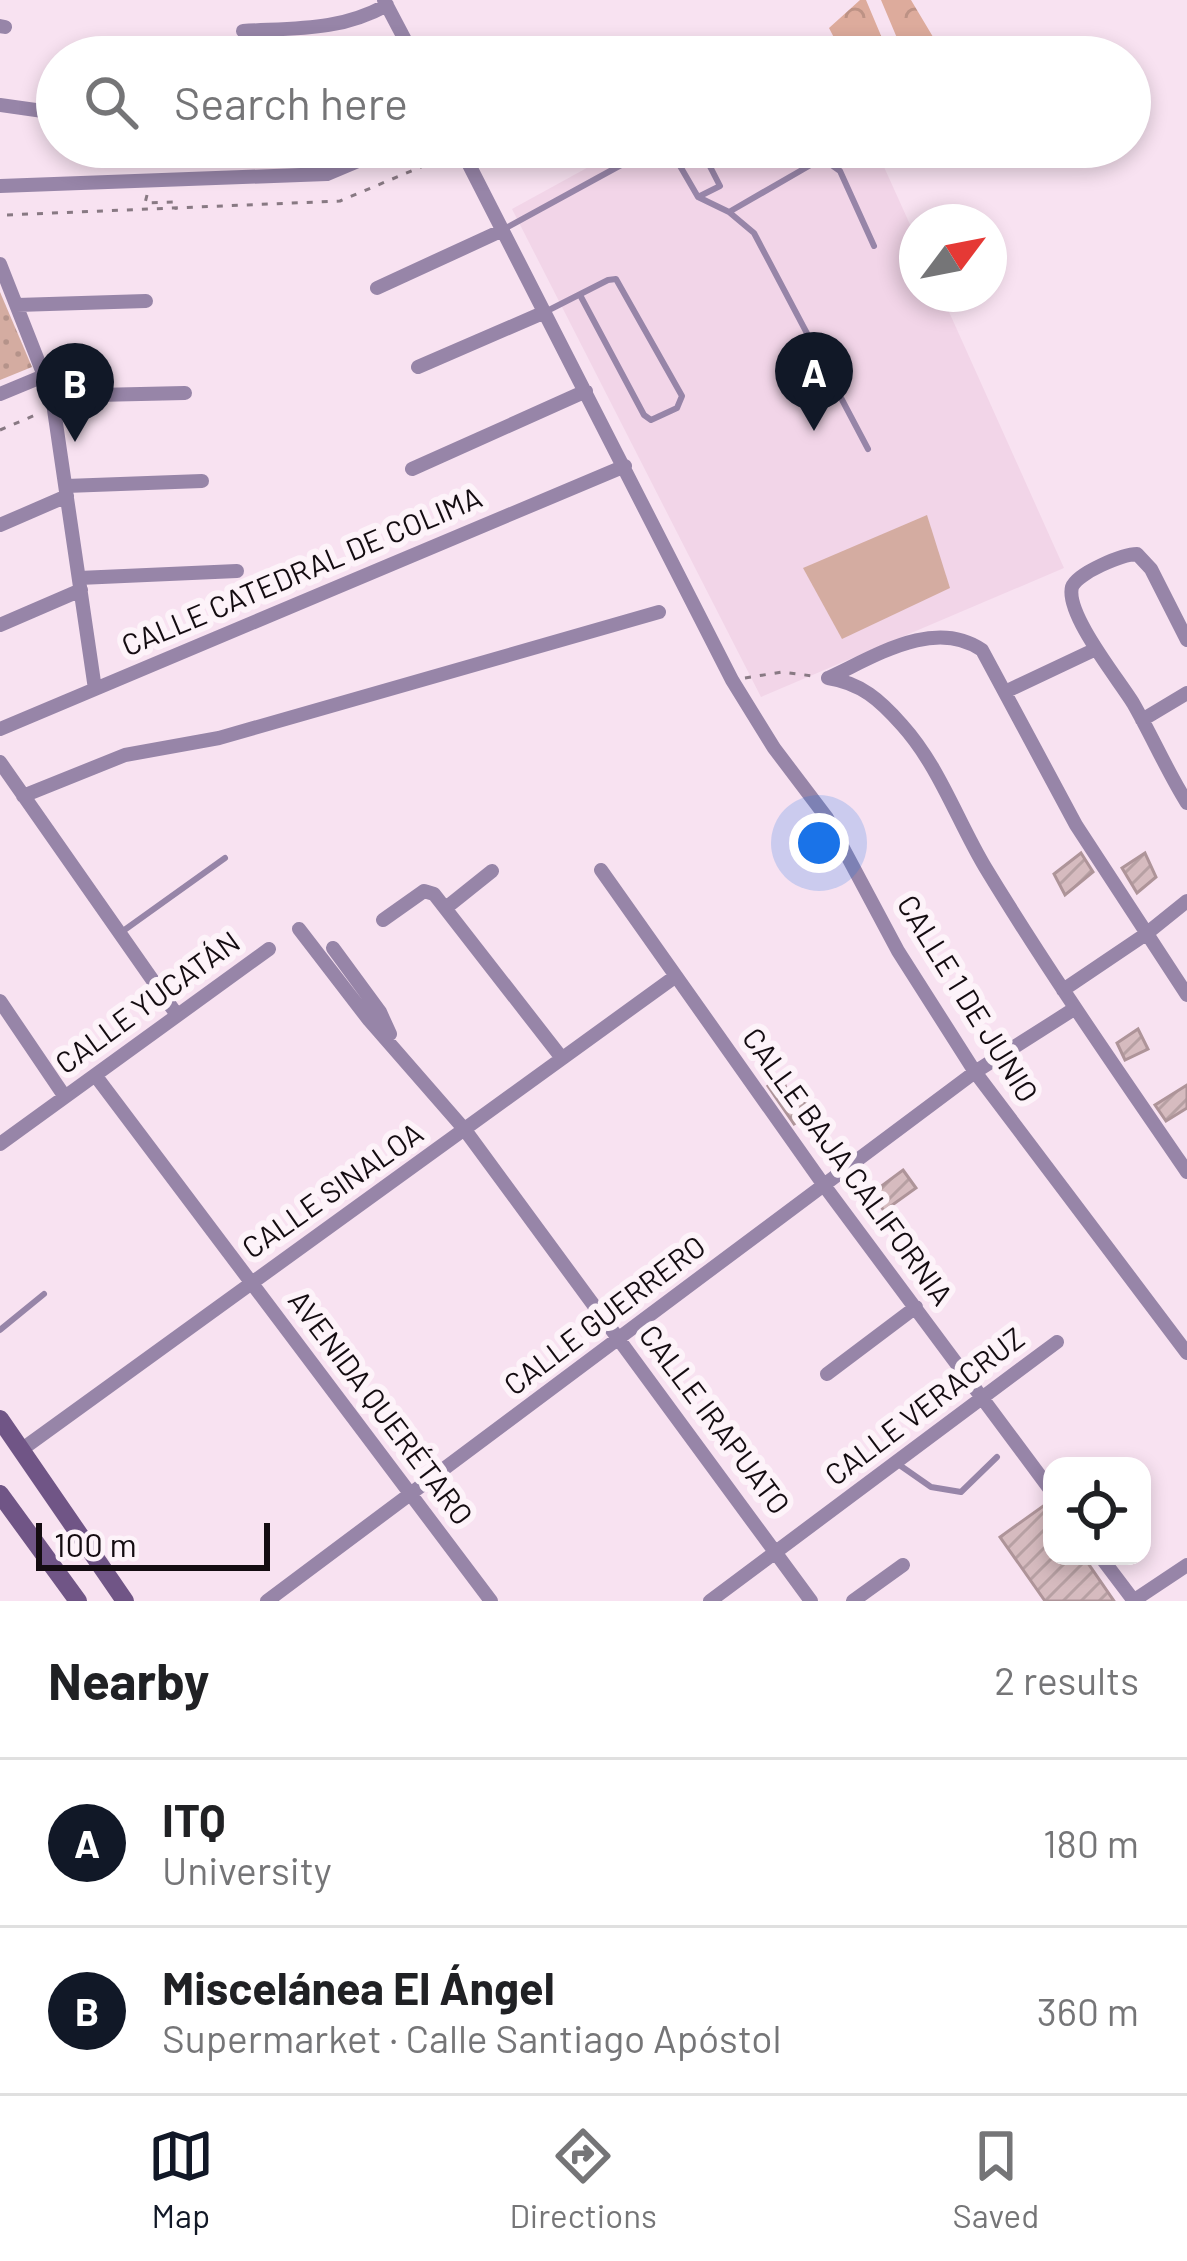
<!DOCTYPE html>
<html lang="en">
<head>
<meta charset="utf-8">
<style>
	body { margin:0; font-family:Barlow,sans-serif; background:#f6f6f6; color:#202124 }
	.controls { position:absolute; right:36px; bottom:36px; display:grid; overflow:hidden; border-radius:24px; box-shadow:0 6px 18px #0003 }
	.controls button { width:108px; height:108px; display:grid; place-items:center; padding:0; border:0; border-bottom:3px solid #e0e0e0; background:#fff; color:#202124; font:60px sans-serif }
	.compass { position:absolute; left:899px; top:204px; width:108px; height:108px; border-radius:50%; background:#fff; box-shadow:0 6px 18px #0003; rotate:58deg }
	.scale { position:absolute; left:36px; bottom:30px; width:234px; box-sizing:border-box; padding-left:12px; border:6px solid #140c11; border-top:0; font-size:33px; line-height:42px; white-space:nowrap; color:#140c11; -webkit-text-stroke:9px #fdf3f9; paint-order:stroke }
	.you { position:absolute; left:819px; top:843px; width:42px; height:42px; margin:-30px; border:9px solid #fff; border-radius:50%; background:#1a73e8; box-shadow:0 0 0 18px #1a73e833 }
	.badge { display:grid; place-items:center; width:78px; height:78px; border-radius:50%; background:#111827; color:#fff; font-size:39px; font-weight:700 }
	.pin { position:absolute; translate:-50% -99px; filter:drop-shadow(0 3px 6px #0008) }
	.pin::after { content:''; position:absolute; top:63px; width:42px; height:36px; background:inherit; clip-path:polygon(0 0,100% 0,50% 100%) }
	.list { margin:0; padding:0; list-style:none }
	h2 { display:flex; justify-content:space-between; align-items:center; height:156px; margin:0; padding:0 48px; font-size:51px }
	h2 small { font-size:39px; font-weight:400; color:#757577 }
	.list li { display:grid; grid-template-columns:78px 1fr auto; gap:36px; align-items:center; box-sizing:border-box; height:168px; padding:0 48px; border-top:3px solid #e0e0e0 }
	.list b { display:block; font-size:45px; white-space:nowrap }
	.list p { margin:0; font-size:39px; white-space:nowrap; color:#757577 }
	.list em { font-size:39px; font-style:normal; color:#757577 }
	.icon { flex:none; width:66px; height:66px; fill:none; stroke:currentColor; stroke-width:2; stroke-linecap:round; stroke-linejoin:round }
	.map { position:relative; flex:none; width:1187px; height:1601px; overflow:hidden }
	.search { position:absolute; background:#fff; box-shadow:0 6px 18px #0003; left:36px; right:36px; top:36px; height:132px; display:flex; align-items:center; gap:30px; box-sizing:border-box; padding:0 42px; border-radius:66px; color:#757577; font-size:45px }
	.sheet { height:492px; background:#fff }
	nav { display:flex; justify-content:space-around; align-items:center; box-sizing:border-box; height:168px; border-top:3px solid #e0e0e0; background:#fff; font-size:33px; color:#757577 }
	nav a { display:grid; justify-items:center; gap:6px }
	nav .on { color:#111827 }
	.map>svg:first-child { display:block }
	.built { fill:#f2d5e8 }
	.green { fill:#d4aca1 }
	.forest { fill:url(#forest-crowns) }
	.park { fill:url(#park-dots) }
	.building { fill:url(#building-hatch); stroke:#ae9499; stroke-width:3 }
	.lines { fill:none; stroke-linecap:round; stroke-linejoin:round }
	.path { stroke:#887983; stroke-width:3; stroke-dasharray:6 9; stroke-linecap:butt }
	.service { stroke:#9785a8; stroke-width:6 }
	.minor { stroke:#9785a8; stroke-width:14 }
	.secondary { stroke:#705586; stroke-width:18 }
	.labels { text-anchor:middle; stroke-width:12; stroke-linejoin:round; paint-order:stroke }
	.street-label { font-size:30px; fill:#140c11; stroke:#fdf3f9 }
</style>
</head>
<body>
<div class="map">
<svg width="1187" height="1601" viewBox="0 0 1187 1601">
	<defs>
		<pattern id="forest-crowns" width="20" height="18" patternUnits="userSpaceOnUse" patternTransform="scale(3)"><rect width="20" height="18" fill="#ddab9c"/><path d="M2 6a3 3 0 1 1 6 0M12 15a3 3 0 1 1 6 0" fill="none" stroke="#bd9285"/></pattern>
		<pattern id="park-dots" width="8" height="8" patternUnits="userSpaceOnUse" patternTransform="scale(3)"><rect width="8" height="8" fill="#d4aca1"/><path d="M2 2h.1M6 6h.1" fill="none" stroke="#b5938a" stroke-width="1.8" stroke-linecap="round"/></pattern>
		<pattern id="building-hatch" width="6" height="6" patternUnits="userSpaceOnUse" patternTransform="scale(3)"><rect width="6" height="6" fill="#d6bbbf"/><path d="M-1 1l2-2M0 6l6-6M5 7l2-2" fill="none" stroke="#b7a0a3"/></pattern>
	</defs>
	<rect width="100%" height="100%" fill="#f8e2f1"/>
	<path class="built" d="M625 147H875L917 240V294H941L1064 568 761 697 512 209Z"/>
	<path class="green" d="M927 515 950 588 842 639 803 568Z"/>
	<path class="forest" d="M860 0H866L890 57H844L829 28Z
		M881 0H911L945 57H905Z"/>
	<path class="park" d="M0 292 32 367 0 380Z"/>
	<path class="building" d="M1081 853 1093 872 1065 895 1054 874Z
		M1145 853 1156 877 1137 893 1122 868Z
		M1138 1029 1148 1049 1125 1060 1117 1043Z
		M782 1076 787 1091 793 1087 813 1112 794 1124 768 1086Z
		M1187 1085V1108L1166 1121 1155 1105Z
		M903 1170 916 1188 884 1211 872 1193Z
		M1046 1504 1052 1513V1556H1083L1114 1601H1045L1000 1537Z"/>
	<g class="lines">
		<path class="path" d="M147 195 145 203 176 202V210
			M7 215 340 201 435 161
			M0 430 40 413
			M745 678 782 672 813 676"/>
		<path class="service" d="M669 147 698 197 720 186 700 147
			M737 147 748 162 781 147
			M698 197 729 212 754 233 868 449
			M729 212 814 163 826 161 840 171 874 246
			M506 228 654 147
			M547 311 608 280 616 279 682 396 677 408 651 420 644 415 580 295
			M123 931 225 858
			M0 1330 44 1294
			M898 1464 931 1487 961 1492 997 1457"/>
		<path class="minor" d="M384 0 414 57
			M0 26 5 27
			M243 31C296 28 340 31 387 5
			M0 105 57 113
			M460 147 732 680 774 748 827 818 898 951 975 1072 1187 1353
			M0 186 327 174 391 147
			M0 264 52 396 95 689
			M377 288 503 230
			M17 305 146 301
			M418 367 545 312
			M0 394 46 375
			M52 396 185 393
			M412 469 586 391
			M66 486 202 481
			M0 525 67 496
			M79 578 237 571
			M0 625 81 590
			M1187 640 1151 569 1137 554C1123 554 1077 573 1072 587 1065 614 1119 680 1133 703 1152 736 1167 771 1187 803
			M828 678C861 683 880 700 902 725 939 766 957 820 985 867 1048 971 1118 1071 1187 1172
			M828 678C874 657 934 617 982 650L1076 825 1187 995
			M1007 691 1096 649
			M1142 720 1187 693
			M0 729 625 466
			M0 762 177 1015
			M23 796 125 755 219 738 659 612
			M601 870 823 1184 1052 1492
			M447 907 492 871
			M383 920 424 891 434 894 561 1057
			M299 929 369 1020 465 1130 811 1601
			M333 948 380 1012 390 1034
			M1063 990 1146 934 1187 901
			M0 1001 65 1097
			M95 1075 491 1601
			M0 1144 269 949
			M827 1374 916 1307
			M21 1450 676 976
			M1100 1556 1134 1601
			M267 1601 975 1072 1074 1009
			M710 1601 1057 1342
			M853 1601 903 1565
			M1133 1601 1187 1565"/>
		<path class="secondary" d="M0 1419 125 1601
			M0 1494 78 1601"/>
	</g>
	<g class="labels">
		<g class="street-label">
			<text transform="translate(302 572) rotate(-23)" y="10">CALLE CATEDRAL DE COLIMA</text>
			<text transform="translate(967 999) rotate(58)" y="10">CALLE 1 DE JUNIO</text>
			<text transform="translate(148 1003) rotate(-36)" y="10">CALLE YUCATÁN</text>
			<text transform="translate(847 1167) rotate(54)" y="10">CALLE BAJA CALIFORNIA</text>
			<text transform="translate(333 1191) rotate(-35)" y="10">CALLE SINALOA</text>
			<text transform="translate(605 1316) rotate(-37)" y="10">CALLE GUERRERO</text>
			<text transform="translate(925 1407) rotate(-37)" y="10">CALLE VERACRUZ</text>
			<text transform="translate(380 1408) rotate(53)" y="10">AVENIDA QUERÉTARO</text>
			<text transform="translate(714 1420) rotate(53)" y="10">CALLE IRAPUATO</text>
		</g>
	</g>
</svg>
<div class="controls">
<button><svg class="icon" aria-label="locate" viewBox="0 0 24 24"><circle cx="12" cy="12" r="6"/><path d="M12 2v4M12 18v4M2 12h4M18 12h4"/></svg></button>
</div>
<svg class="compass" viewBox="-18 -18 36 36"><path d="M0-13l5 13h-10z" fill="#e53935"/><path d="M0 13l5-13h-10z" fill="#757577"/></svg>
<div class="scale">100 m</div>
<div class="you"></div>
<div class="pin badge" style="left:814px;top:431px">A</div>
<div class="pin badge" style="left:75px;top:442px">B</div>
<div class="search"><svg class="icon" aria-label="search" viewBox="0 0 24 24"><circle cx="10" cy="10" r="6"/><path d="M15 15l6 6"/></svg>Search here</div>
</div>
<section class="sheet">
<h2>Nearby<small>2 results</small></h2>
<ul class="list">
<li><span class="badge">A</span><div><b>ITQ</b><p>University</p></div><em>180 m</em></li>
<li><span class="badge">B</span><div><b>Miscelánea El Ángel</b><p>Supermarket · Calle Santiago Apóstol</p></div><em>360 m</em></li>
</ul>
</section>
<nav>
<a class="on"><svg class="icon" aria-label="map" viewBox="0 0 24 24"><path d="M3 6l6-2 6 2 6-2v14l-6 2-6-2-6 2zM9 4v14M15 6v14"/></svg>Map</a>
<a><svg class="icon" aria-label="directions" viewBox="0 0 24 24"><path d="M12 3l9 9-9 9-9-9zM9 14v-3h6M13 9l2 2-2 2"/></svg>Directions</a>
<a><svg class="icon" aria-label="saved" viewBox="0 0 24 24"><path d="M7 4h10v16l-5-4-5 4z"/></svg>Saved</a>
</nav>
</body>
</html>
